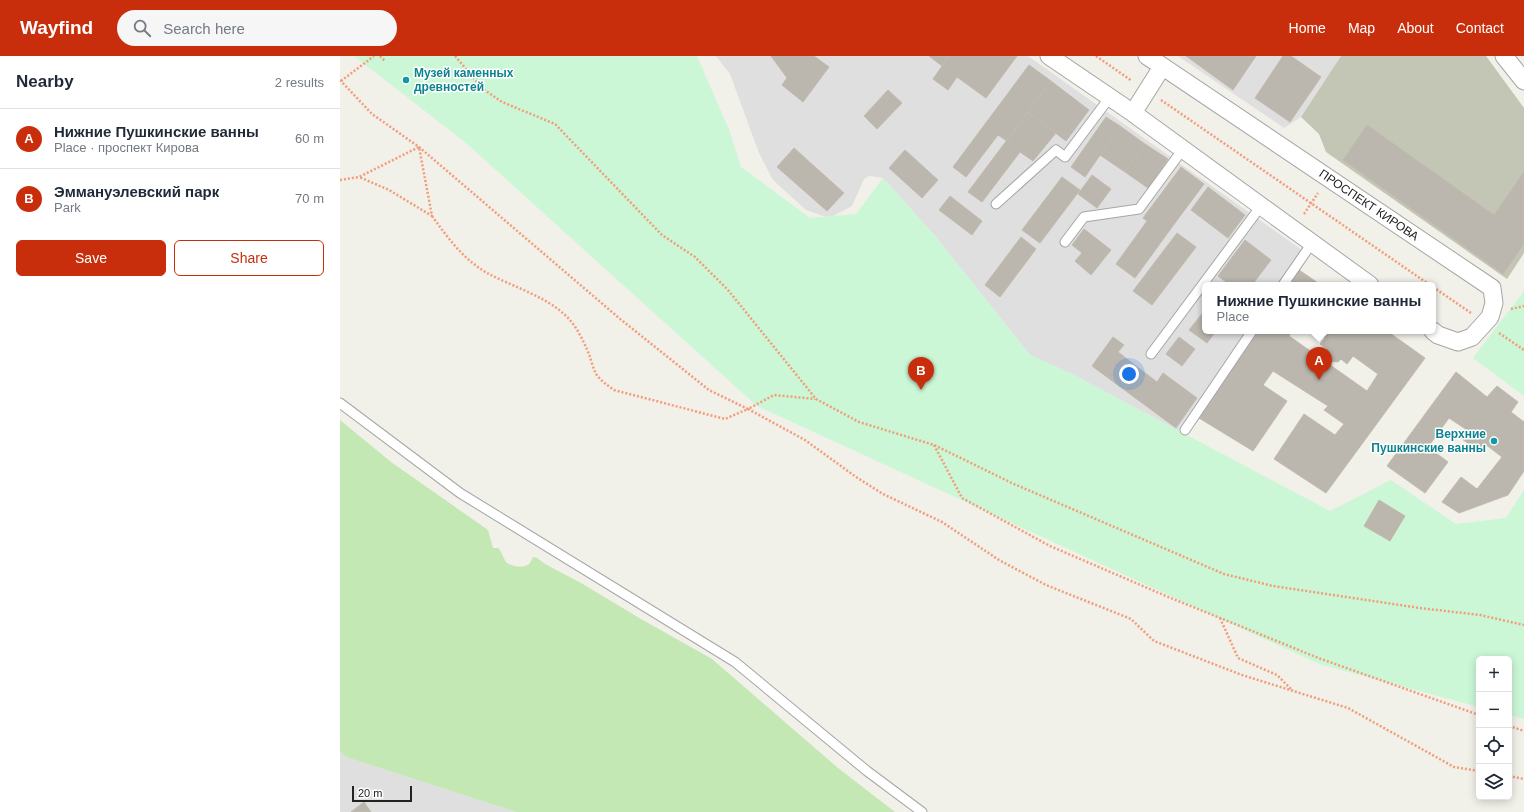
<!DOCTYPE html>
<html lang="en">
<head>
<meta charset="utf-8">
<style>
	body { margin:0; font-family:Arial,sans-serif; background:#f6f6f7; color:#1f2937 }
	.controls { position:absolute; right:12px; bottom:12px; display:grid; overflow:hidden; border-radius:6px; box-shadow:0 2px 10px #0003 }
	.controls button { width:36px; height:36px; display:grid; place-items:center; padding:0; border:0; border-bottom:1px solid #e0e1e3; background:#fff; color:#1f2937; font:20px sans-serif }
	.scale { position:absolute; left:12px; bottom:10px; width:60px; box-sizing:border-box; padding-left:4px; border:2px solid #222; border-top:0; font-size:11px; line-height:14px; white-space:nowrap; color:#222; -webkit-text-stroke:3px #fff; paint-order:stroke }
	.you { position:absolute; left:789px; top:318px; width:14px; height:14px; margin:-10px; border:3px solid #fff; border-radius:50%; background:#1a73e8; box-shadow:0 0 0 6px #1a73e833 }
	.badge { display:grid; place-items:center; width:26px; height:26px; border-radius:50%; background:#c82e0b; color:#fff; font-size:13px; font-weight:700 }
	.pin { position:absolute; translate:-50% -33px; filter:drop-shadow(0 1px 2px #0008) }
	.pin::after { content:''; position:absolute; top:21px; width:14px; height:12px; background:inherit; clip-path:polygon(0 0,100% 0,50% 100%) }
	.popup { position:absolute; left:862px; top:226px; width:234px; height:52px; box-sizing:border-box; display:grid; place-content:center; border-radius:6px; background:#fff; filter:drop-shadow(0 1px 3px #0005); font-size:13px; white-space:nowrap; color:#747a83 }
	.popup b { font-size:15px; color:#1f2937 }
	.popup::after { content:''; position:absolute; left:50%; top:100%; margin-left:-8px; border:8px solid transparent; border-top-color:#fff }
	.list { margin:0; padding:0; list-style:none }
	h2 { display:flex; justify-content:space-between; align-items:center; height:52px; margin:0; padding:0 16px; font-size:17px }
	h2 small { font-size:13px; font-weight:400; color:#747a83 }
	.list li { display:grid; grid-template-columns:26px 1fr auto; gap:12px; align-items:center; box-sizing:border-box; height:60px; padding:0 16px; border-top:1px solid #e0e1e3 }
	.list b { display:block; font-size:15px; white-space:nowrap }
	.list p { margin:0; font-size:13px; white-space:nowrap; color:#747a83 }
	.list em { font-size:13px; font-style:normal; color:#747a83 }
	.actions { display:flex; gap:8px; padding:12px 16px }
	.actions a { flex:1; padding:9px 0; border:1px solid #c82e0b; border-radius:6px; text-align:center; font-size:14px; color:#c82e0b }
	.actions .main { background:#c82e0b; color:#fff }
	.icon { flex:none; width:22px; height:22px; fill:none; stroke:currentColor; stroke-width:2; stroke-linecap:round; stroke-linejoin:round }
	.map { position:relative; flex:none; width:1184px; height:756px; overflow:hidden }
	header { display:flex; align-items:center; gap:24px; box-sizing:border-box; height:56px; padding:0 20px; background:#c82e0b; color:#fff }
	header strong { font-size:19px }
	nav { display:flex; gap:22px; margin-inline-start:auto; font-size:14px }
	.search { width:280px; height:36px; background:#f6f6f7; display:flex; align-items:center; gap:10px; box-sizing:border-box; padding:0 14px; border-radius:22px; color:#747a83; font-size:15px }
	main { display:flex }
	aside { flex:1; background:#fff }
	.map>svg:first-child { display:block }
	.residential { fill:#e0dfdf }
	.construction { fill:#c3c6b5 }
	.grass { fill:#c3e8b3 }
	.park { fill:#cbf7d6 }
	.building { fill:#bbb7af; stroke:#c3baac }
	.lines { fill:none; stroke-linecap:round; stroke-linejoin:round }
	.service-casing { stroke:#a6a6a6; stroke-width:11 }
	.minor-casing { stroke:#a6a6a6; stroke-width:19 }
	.path { stroke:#f39c79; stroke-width:2.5; stroke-dasharray:2 2; stroke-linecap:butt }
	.service { stroke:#fff; stroke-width:9 }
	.minor { stroke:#fff; stroke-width:17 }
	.culture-dot { fill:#0f9aa8; stroke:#fff; stroke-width:1.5 }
	.labels { text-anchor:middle; stroke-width:3; stroke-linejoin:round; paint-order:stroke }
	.culture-label { font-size:12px; font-weight:bold; fill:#0d838f; stroke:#fff; text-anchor:start }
	.street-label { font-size:12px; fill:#222; stroke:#fff }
</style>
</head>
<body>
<header>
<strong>Wayfind</strong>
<div class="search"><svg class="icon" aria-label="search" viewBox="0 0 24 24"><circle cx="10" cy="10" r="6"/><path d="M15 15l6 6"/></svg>Search here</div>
<nav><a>Home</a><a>Map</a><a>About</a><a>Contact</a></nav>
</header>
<main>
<aside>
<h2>Nearby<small>2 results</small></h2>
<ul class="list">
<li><span class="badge">A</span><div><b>Нижние Пушкинские ванны</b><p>Place · проспект Кирова</p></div><em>60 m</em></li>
<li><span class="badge">B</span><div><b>Эммануэлевский парк</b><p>Park</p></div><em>70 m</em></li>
</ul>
<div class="actions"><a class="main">Save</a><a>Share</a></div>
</aside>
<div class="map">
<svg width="1184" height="756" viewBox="0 0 1184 756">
	<rect width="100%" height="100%" fill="#f1f0e9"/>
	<path class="residential" d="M376 0H688L962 194 938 229H865V275H907L839 375 732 318 690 299 596 181 543 122 529 120 524 123 512 150 489 162 466 154 433 124 419 97 390 18Z
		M838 0H1001L961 61 944 72Z
		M0 695 6 701 176 756H0Z"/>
	<path class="construction" d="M1001 0H1146L1184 52V197L1167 223 986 96 979 78 961 61Z"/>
	<path class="grass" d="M0 364 51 406 148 474 153 492H158C162 496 163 501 166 506 171 511 185 513 190 507 191 505 192 503 193 501L197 502 205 508 241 527 301 563 372 603 498 712 555 756H176L6 701 0 695Z"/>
	<path class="park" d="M14 0H357L390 76 401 111 470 162 516 158 543 122 596 181 690 299 732 318 990 455 1051 424 1116 468 1166 462 1184 434V663L1169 659V603H1139V651L979 608 417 350 126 87Z
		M1184 235V340L1133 302Z"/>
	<path class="building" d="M431 0H474L489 11 463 46 442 29 447 22Z
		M589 0H609L602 10Z
		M609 0H677L646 42 617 21 608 34 593 23Z
		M846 0H916L893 34Z
		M943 0H951L981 21 950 66 915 42Z
		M689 9 711 25 667 85 658 79 626 121 613 111Z
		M711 25 749 54 726 85 688 56Z
		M548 34 562 47 537 73 524 60Z
		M688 56 716 77 693 105 680 96 642 146 628 136Z
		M766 61 780 70 745 121 731 111Z
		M1027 69 1154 159 1184 116V188L1163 218 1003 104Z
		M780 70 805 88 785 116 760 99Z
		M805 88 828 103 808 132 785 116Z
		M454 92 504 137 487 155 437 111Z
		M565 94 598 124 582 142 549 112Z
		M841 111 864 128 835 167 812 150Z
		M752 119 771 133 757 152 738 138Z
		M722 121 740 134 700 187 682 174Z
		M868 131 905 159 888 182 851 154Z
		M610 140 642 165 632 179 599 154Z
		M812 150 835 167 795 222 776 208 807 165 803 162Z
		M744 173 771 194 751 219 735 205 742 197 732 189Z
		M837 177 856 191 812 249 793 235Z
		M681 181 696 193 660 241 645 229Z
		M905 184 931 204 912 229H890L878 220Z
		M959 214 981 229H949Z
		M865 254V275H876L867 287 849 274Z
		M918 275H952L949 280 1027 335 1038 318 1013 300 1007 308 1001 303 998 306 989 305 986 301 985 297 987 293 980 288 985 282 975 275H1047L1085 302 986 437 934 403 964 358 995 379 1004 368 984 354 988 350 933 315 923 329 947 345 913 395 859 362Z
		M773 281 784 289 778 296 817 326 823 317 857 342 836 372 752 310Z
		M839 281 855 293 842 310 826 298Z
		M1116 316 1147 341 1157 330 1178 346 1171 356 1184 366V415L1168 439 1119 457 1102 446 1121 421 1137 433 1162 401 1145 388 1139 396 1121 382 1127 374 1109 362 1088 391 1108 406 1085 437 1047 410Z
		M1039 444 1065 460 1050 485 1024 470Z
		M24 746 31 756H11Z"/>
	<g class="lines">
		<g class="service-casing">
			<path id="service" d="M656 148 716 94 725 101 770 41
				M725 186 744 161 799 153 843 93
				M943 229 972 187
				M811 298 921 150
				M0 347 120 437 395 606 527 715 582 756
				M845 374 912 275"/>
		</g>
		<g class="minor-casing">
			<path id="minor" d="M709 0 793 57 1030 229
				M807 0 1152 232 1154 247 1150 261 1132 281 1118 286 1098 279 1093 275
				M1164 0 1184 25
				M793 57 822 11"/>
		</g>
		<path class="path" d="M40 0 45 5
			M115 0 143 33 162 46 215 68 322 179 355 201 388 234 476 343 519 366 594 389 674 428 884 518 933 530 1080 552 1140 559 1184 569
			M756 0 792 25
			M0 24 32 58 79 91 279 262 369 334 408 353 434 339 475 343
			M1 25 34 0
			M821 44 1090 229
			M0 124 19 121 79 91 92 160 49 134 19 121
			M964 158 978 137
			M92 160C108 182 123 203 147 217 171 230 205 240 225 259 236 269 243 284 249 298 251 304 253 312 256 318 261 325 267 329 274 334L385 363 408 353 465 384 516 421 543 438 602 466 659 504 706 529 791 563 814 585 902 619 1008 652 1114 711 1139 715
			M1093 231 1131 257
			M1171 253 1184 250
			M1159 277 1184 294
			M594 389 622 442 710 490 826 540 981 603 1139 659
			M880 562 898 602 937 619 953 635
			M1169 670 1184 675
			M1169 720 1184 723"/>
		<use href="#service" class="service"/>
		<use href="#minor" class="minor"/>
	</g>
	<g class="culture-dot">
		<circle cx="66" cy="24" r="4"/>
		<circle cx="1154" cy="385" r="4"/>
	</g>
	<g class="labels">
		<g class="culture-label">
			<text x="74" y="21">Музей каменных<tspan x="74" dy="14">древностей</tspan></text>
			<text x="1146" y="382" text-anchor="end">Верхние<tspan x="1146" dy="14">Пушкинские ванны</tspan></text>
		</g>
		<g class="street-label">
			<text transform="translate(1029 149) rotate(34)" y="4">ПРОСПЕКТ КИРОВА</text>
		</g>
	</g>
</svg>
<div class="controls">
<button>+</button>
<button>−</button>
<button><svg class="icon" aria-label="locate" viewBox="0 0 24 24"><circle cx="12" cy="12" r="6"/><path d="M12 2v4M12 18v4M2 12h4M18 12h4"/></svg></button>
<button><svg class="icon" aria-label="layers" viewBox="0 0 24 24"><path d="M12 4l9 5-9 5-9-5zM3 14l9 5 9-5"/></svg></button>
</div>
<div class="scale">20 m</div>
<div class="you"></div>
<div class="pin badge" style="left:979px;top:324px">A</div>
<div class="popup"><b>Нижние Пушкинские ванны</b>Place</div>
<div class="pin badge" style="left:581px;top:334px">B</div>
</div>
</main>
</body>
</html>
